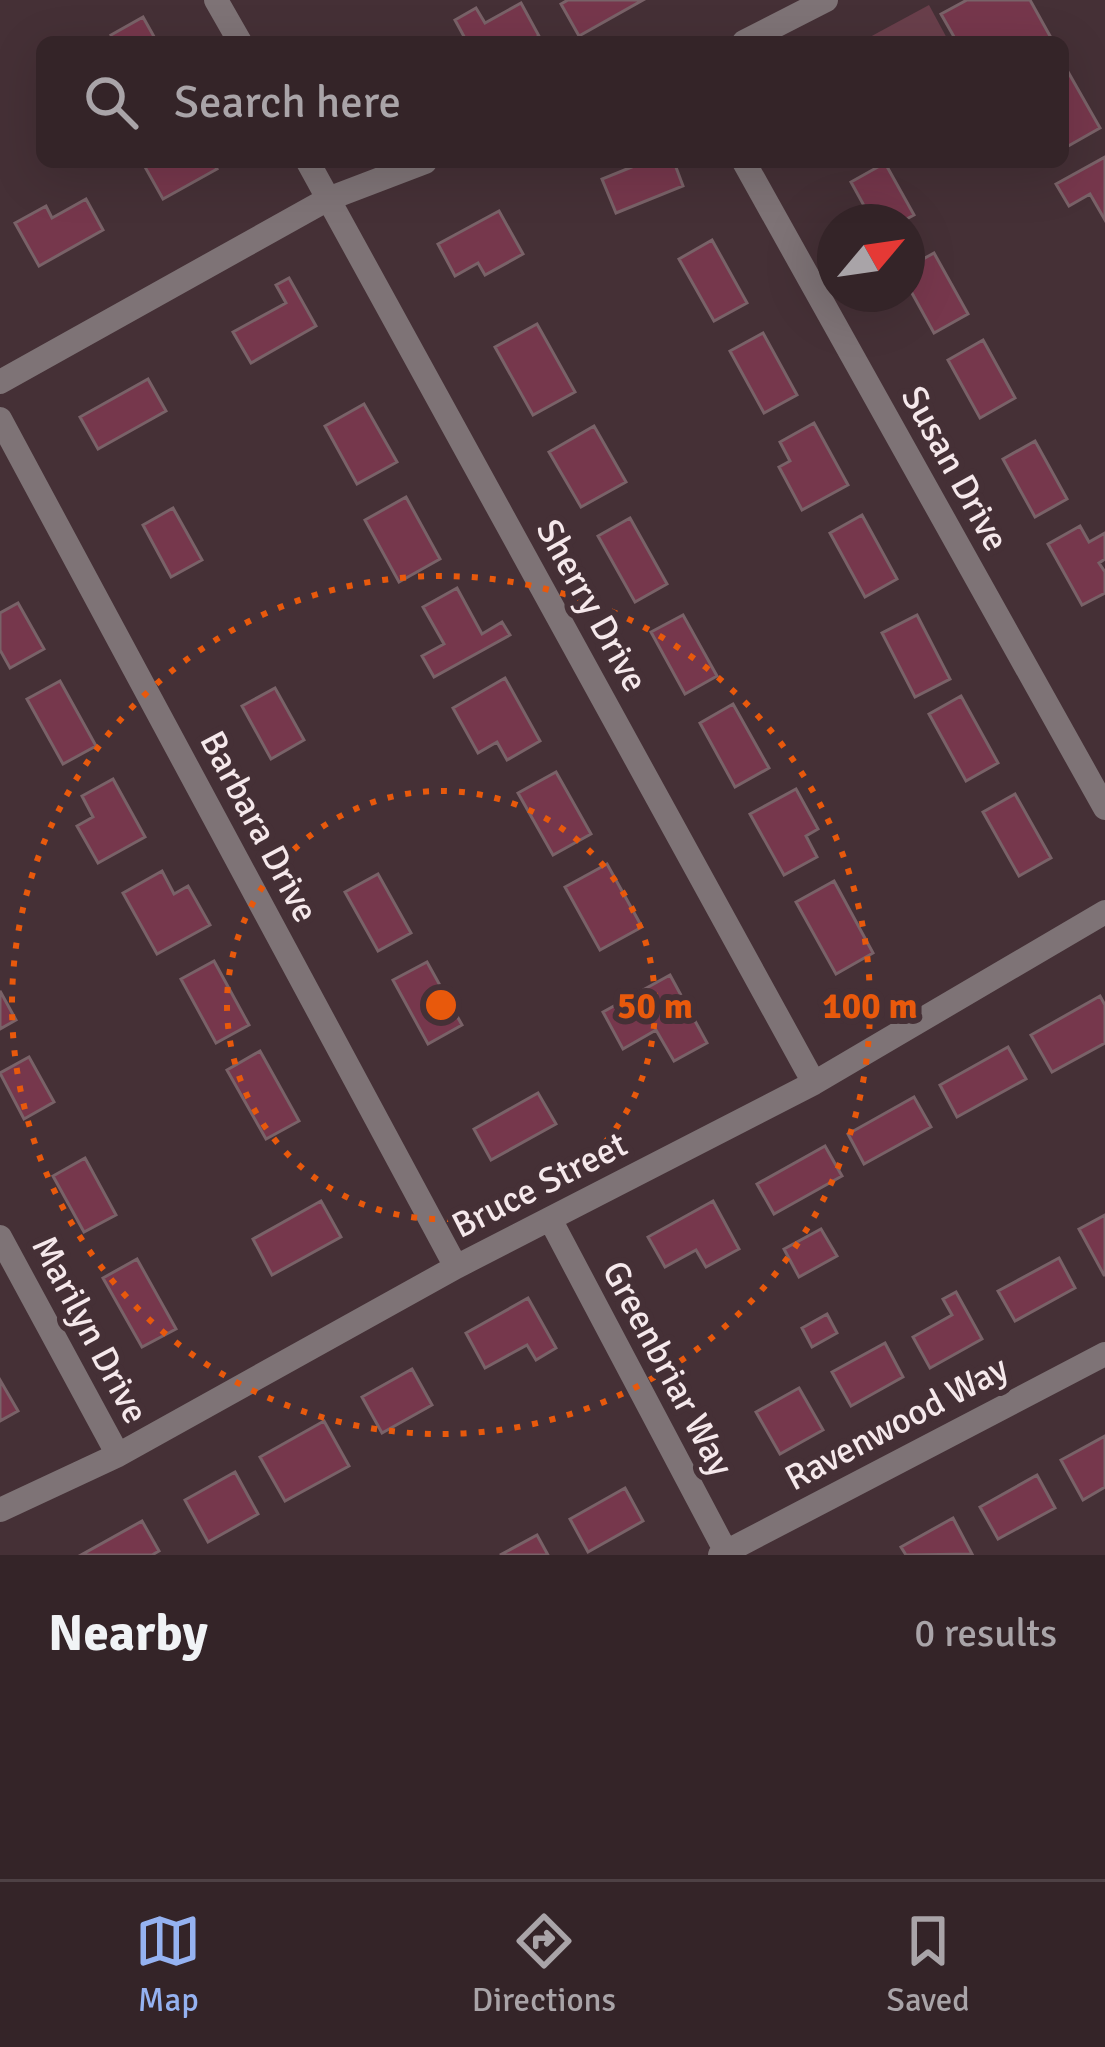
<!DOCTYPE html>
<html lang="en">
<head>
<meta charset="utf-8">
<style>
	body { margin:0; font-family:Signika,sans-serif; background:#3c2c30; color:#f1f3f6 }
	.compass { position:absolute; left:817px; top:204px; width:108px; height:108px; border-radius:50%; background:#342428; box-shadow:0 12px 48px #0002; rotate:61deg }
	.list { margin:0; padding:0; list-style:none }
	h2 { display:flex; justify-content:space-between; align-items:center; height:156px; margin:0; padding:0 48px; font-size:51px }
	h2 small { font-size:39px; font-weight:400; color:#a9a4a8 }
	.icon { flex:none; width:66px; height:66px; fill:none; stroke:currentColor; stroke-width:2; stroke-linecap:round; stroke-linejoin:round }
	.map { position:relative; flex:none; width:1105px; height:1555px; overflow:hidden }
	.search { position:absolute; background:#342428; box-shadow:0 12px 48px #0002; left:36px; right:36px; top:36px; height:132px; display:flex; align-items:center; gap:30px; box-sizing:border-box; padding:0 42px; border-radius:18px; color:#a9a4a8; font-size:45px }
	.sheet { height:324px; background:#342428 }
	nav { display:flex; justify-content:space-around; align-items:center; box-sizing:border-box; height:168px; border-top:3px solid #4e4145; background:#342428; font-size:33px; color:#a9a4a8 }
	nav a { display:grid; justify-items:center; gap:6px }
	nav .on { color:#95b2f1 }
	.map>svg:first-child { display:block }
	.green { fill:#693f4b }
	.building { fill:#76374c; stroke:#796268; stroke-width:3 }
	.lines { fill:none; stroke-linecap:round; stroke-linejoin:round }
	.minor { stroke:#7e7376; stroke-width:24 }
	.ring { fill:none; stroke:#e8590c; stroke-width:6; stroke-dasharray:6 12 }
	.labels { text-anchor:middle; stroke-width:12; stroke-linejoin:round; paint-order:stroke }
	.street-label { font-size:36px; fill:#f5e8eb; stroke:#453036 }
	.centre { fill:#e8590c; stroke:#453036; stroke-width:6 }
	.ring-label { font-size:36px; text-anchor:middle; font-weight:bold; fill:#e8590c; stroke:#453036; stroke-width:12; stroke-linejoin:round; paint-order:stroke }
</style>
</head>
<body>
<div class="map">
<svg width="1105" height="1555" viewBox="0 0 1105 1555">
	<rect width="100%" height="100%" fill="#453036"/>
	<path class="green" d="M929 5 949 42H871L868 38Z"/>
	<path class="building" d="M568 0H643L579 36 561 4Z
		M967 0H1030L1050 36 1039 42H957L941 14Z
		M521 3 539 36 527 42H467L455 20 476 8 485 23Z
		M143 17 157 42H115L111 35Z
		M1063 63 1100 128 1063 149Z
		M1105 157V220L1090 194 1069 206 1056 184Z
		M155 162H213L217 169 163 199 145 167Z
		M644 162H674L683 186 616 213 602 179Z
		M885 163 914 215 901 222H873L851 182Z
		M86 199 103 230 39 266 15 223 46 206 52 218Z
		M499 211 523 254 485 275 478 263 455 276 438 244Z
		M712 240 747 303 714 321 679 259Z
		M934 253 968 314 934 333 907 284V268Z
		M289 278 316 326 251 363 233 332 286 303 276 285Z
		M537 324 575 392 533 415 495 347Z
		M763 333 797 395 764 413 730 351Z
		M983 340 1015 398 980 418 948 360Z
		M148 379 166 411 98 449 80 417Z
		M364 404 397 462 357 484 325 426Z
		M814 423 848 485 802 510 779 467 790 461 780 442Z
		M594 426 626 482 581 507 549 452Z
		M1035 441 1067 499 1035 517 1003 459Z
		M406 497 440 559 399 582 365 520Z
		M173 508 202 560 171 577 143 525Z
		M862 515 897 579 865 597 830 533Z
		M630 518 667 584 635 602 598 536Z
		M1080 526 1089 542 1105 533V559L1099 563 1105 572V593L1082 605 1048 544Z
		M457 588 482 634 502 622 510 635 434 677 422 656 444 644 423 607Z
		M18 603 44 649 10 668 0 650V613Z
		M683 615 717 676 685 694 651 632Z
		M917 615 950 679 915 697 882 633Z
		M505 678 540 741 507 760 497 742 478 753 453 708Z
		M60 681 96 746 63 764 27 699Z
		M275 688 304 740 271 759 242 706Z
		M961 696 998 763 966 781 929 714Z
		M733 704 769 768 735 787 700 723Z
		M556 772 591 834 553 855 518 793Z
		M113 779 145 837 98 863 77 826 93 817 82 796Z
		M796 789 818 829 806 836 817 857 784 875 750 814Z
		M1015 794 1051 858 1019 876 983 812Z
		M607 864 642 927 600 950 565 887Z
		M162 871 174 894 188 886 210 925 157 954 123 893Z
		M378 874 411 933 378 951 345 892Z
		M834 881 873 953 836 974 796 902Z
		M214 961 249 1025 216 1043 181 979Z
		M427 962 462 1025 428 1044 393 980Z
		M670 975 707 1043 674 1061 656 1030 623 1049 603 1012Z
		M0 991 16 1020 0 1029Z
		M1100 996 1105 1005V1043L1052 1072 1031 1035Z
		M1008 1047 1026 1079 957 1117 940 1085Z
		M260 1051 299 1121 266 1139 227 1070Z
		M29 1057 54 1102 24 1119 0 1073Z
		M538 1093 556 1124 491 1160 474 1129Z
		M914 1097 931 1127 864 1164 848 1134Z
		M825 1146 842 1176 774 1214 757 1184Z
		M85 1158 116 1215 84 1232 53 1176Z
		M321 1201 341 1237 272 1275 253 1239Z
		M713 1201 739 1249 706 1267 696 1250 665 1267 648 1237Z
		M1105 1215V1275H1104L1079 1229Z
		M821 1229 837 1256 799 1277 784 1249Z
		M1059 1258 1075 1288 1015 1321 998 1291Z
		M137 1259 176 1329 142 1347 103 1278Z
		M956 1292 982 1339 930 1368 913 1337 952 1315 943 1299Z
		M528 1298 556 1348 536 1360 527 1345 485 1368 466 1333Z
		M827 1314 837 1333 812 1347 802 1328Z
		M885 1343 903 1377 851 1406 832 1372Z
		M412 1369 432 1405 382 1433 362 1397Z
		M0 1380 18 1411 0 1421Z
		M799 1388 823 1430 780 1454 756 1412Z
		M324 1421 349 1466 285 1501 260 1457Z
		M1105 1436V1487L1083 1500 1061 1460Z
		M235 1472 258 1514 208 1542 185 1500Z
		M1037 1475 1055 1508 998 1539 980 1507Z
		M625 1488 643 1521 588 1552 570 1519Z
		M953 1518 972 1554 906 1555 901 1547Z
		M142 1521 159 1551 152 1555H81Z
		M537 1535 548 1555H500Z"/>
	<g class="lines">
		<path class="minor" d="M216 0 240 42
			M744 42 826 0
			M308 162 814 1083
			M744 162 1105 808
			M0 382 328 199 425 162
			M0 419 456 1267
			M550 1219 726 1552
			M0 1237 118 1455
			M0 1510 118 1455 456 1267 814 1083 1105 912
			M720 1555 1105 1354"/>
	</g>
	<g class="ring">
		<circle cx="441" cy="1005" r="214"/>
		<circle cx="441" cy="1005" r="429"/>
	</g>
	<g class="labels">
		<g class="street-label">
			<text transform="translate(956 468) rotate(61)" y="13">Susan Drive</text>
			<text transform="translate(593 605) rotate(61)" y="13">Sherry Drive</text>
			<text transform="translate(260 826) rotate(62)" y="13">Barbara Drive</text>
			<text transform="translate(539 1184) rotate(-27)" y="13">Bruce Street</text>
			<text transform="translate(91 1329) rotate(62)" y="13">Marilyn Drive</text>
			<text transform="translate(669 1368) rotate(62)" y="13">Greenbriar Way</text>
			<text transform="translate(896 1422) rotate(-28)" y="13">Ravenwood Way</text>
		</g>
	</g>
	<circle cx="441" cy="1005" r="18" class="centre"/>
	<g class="ring-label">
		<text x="655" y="1018">50 m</text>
		<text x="870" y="1018">100 m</text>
	</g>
</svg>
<svg class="compass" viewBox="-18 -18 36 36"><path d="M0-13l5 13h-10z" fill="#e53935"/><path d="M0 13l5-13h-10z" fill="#a9a4a8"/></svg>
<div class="search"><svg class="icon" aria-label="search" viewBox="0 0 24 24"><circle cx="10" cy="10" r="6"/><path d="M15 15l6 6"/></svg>Search here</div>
</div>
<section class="sheet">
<h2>Nearby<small>0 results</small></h2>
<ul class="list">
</ul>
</section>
<nav>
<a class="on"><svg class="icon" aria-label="map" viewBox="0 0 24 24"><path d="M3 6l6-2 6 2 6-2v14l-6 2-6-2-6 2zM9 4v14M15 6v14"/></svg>Map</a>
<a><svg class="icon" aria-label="directions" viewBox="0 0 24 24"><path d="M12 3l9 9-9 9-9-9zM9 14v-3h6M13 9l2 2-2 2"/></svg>Directions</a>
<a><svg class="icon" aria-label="saved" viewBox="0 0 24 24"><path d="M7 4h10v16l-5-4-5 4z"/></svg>Saved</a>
</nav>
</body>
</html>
